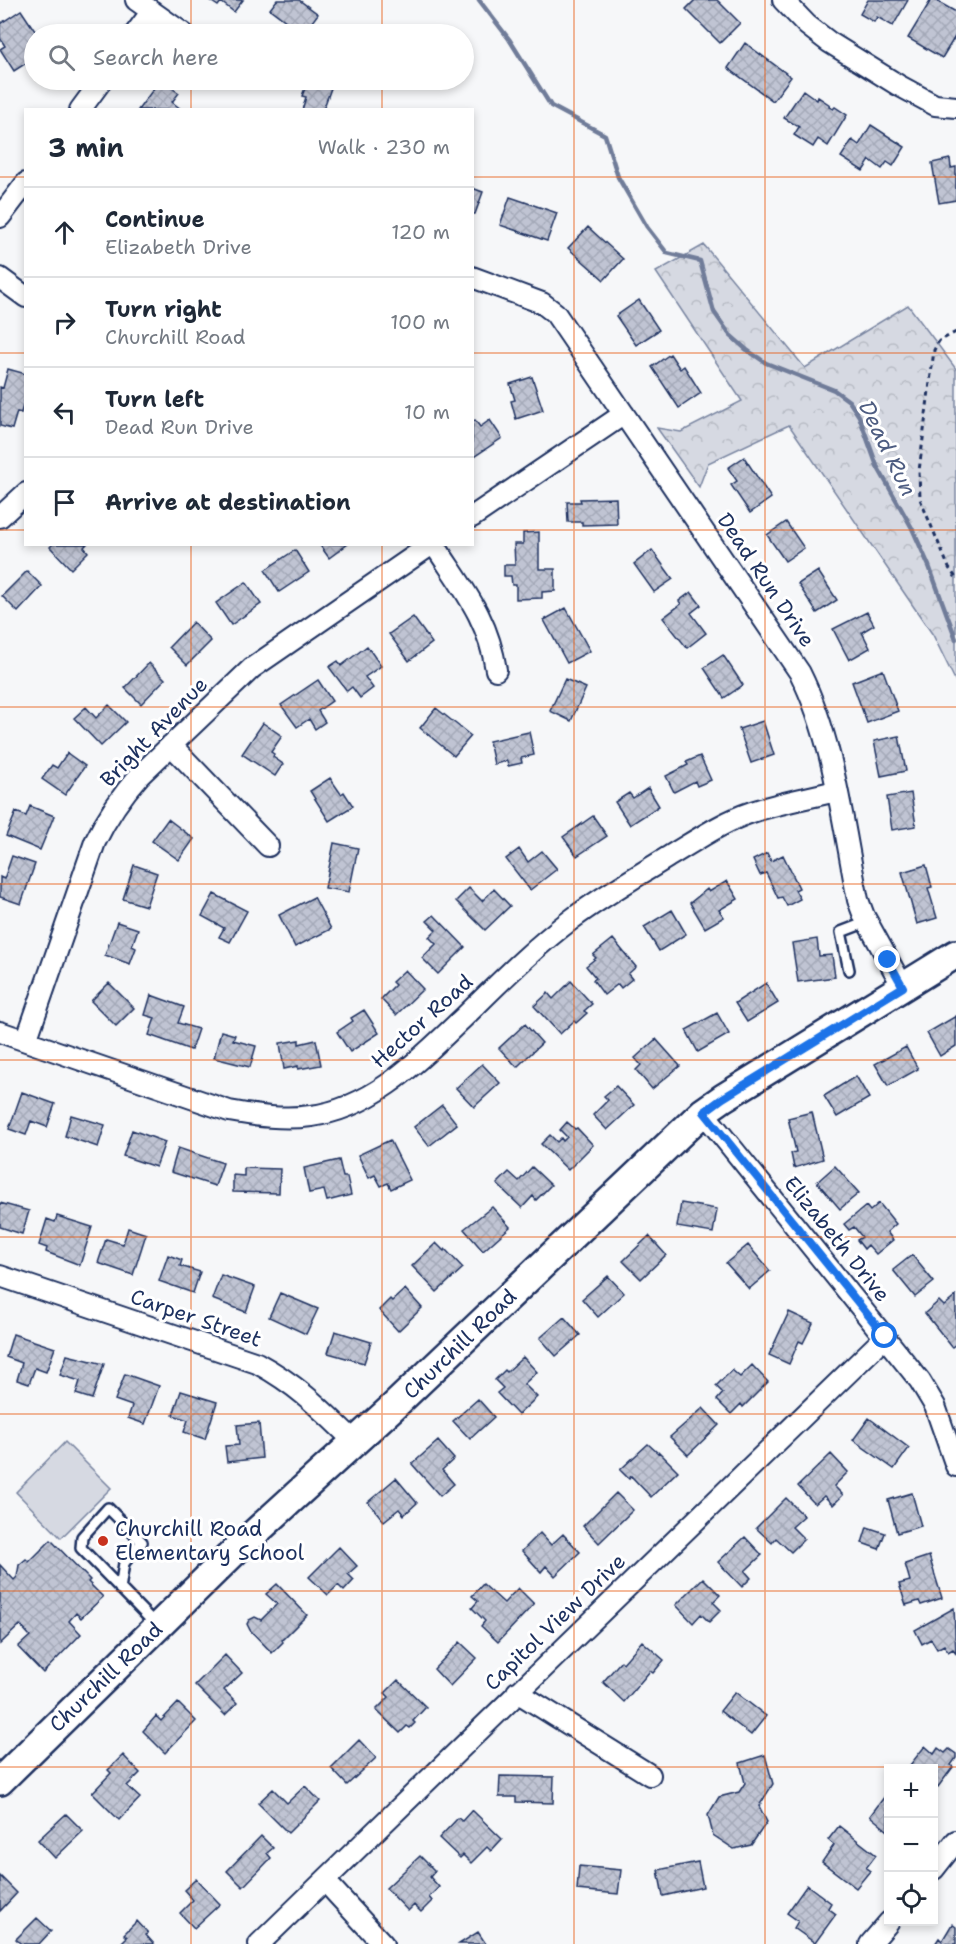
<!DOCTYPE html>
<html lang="en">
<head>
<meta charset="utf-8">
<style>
	body { margin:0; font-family:"Shantell Sans",sans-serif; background:#f6f6f7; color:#1f2937 }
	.controls { position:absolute; right:18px; bottom:18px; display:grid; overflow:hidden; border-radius:0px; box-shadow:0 3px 9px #0003 }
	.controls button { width:54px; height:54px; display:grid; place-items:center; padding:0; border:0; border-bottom:2px solid #e0e1e3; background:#fff; color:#1f2937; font:30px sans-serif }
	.stop { position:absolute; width:18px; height:18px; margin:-14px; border:4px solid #1a73e8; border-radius:50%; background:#fff }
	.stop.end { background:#1a73e8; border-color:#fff; box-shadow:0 2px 6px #0008 }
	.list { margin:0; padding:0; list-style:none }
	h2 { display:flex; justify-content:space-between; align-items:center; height:78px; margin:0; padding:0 24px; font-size:26px }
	h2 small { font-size:20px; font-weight:400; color:#747a83 }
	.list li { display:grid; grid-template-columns:39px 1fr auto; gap:18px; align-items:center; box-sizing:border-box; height:90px; padding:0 24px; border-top:2px solid #e0e1e3 }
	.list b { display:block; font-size:22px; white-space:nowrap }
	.list p { margin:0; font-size:20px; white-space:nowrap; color:#747a83 }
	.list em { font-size:20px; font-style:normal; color:#747a83 }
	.icon { flex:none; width:33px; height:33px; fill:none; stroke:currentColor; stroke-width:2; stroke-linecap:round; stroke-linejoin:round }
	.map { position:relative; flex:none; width:956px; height:1944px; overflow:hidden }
	.search { position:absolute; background:#fff; box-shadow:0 3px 9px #0003; left:24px; top:24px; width:450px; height:66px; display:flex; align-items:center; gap:15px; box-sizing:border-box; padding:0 21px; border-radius:33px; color:#747a83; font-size:22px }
	.panel { position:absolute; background:#fff; box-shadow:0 3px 9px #0003; left:24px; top:108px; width:450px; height:438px; border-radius:0px }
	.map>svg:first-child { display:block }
	.grass { fill:#d6d9e2; stroke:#7884a0; stroke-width:1.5 }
	.park { fill:url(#park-crowns); stroke:#7884a0; stroke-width:1.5 }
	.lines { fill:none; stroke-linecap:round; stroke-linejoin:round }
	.stream { stroke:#707c99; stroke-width:4.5 }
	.building { fill:url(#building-cross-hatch); stroke:#1b2f5e; stroke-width:1.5 }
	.lane-casing { stroke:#1b2f5e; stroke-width:14 }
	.street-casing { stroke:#1b2f5e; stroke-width:24 }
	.secondary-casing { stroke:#1b2f5e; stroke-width:32 }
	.path { stroke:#1b2f5e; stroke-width:3; stroke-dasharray:4.5 4.5; stroke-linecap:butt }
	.lane { stroke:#fff; stroke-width:9 }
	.street { stroke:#fff; stroke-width:20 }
	.secondary { stroke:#fff; stroke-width:27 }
	.route { stroke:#1a73e8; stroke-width:8 }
	.grid { fill:none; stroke:#e8590c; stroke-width:1.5; stroke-opacity:0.55 }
	.poi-dot { fill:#c8321e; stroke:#fff; stroke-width:2 }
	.labels { text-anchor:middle; stroke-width:6; stroke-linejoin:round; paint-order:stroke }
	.street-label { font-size:21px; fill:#1b2f5e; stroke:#fff }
	.poi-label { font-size:21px; fill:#1b2f5e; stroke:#fff; text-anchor:start }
	.water-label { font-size:22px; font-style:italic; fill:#4d5c81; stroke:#fff }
</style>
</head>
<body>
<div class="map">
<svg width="956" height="1944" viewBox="0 0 956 1944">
	<defs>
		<pattern id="park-crowns" width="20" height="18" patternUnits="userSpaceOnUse" patternTransform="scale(1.5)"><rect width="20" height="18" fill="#d6d9e2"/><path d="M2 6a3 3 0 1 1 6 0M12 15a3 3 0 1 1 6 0" fill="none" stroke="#b7bbc4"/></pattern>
		<pattern id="building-cross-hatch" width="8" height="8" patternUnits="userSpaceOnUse" patternTransform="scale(1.5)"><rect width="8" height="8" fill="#c0c4d3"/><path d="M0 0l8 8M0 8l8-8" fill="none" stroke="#a4a9b8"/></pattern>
	</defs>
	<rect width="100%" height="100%" fill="#f6f7f9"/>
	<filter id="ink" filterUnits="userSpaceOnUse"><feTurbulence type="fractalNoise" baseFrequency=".0167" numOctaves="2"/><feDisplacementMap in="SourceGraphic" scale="12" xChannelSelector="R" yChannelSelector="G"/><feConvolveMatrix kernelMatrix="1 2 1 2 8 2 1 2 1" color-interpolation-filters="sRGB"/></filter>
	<g filter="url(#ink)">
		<path class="grass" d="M65 1442 111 1488 61 1538 16 1492Z"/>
		<path class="park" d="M704 245 805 368 908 305 956 369V682L933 635 789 425 708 463 699 487 657 428 681 432 742 401 656 272Z"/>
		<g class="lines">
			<path class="stream" d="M479 0 509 39 551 106 605 135 618 177 647 227 667 253 700 261 714 312 730 335 747 350 766 363 834 390 849 401 859 416 877 466 912 528 929 566 956 639"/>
		</g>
		<path class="building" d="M209 0H243L234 12 221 2 218 6Z
			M277 0H299L318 14 303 34 270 9Z
			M695 0H717L740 23 720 43 686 9Z
			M868 0H908L893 26 877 17 874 22 860 14Z
			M931 0H935L956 12V35L942 58 908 38Z
			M21 10 37 34H34V58L14 71 0 49 5 46 0 38V24Z
			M745 43 791 77 773 101 728 68Z
			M160 80 179 93 172 102 182 110H138Z
			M308 80H334L323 110H302L306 97 302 96Z
			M803 90 817 100 818 97 830 105 829 107 833 109 835 107 847 115 828 146 818 139 813 147 794 135 799 127 784 118Z
			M871 125 905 147 893 166 887 162 882 169 870 160 863 171 841 157 852 140 859 145Z
			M950 159 951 168 956 167V200L939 203 932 163Z
			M472 188 483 192 475 214H472Z
			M510 197 557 213 547 241 500 225Z
			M588 227 623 259 604 280 568 248Z
			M639 300 659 330 636 345 616 316Z
			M670 354 680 369 684 366 701 393 679 408 652 367Z
			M8 369 26 374V395L21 413 17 412 12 429 0 426V387L3 388Z
			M532 377 543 410 516 419 511 401 515 400 510 384Z
			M475 420 480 427 490 420 502 438 472 458V422Z
			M744 457 771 498 750 513 731 485 737 481 728 468Z
			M616 498 617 524 582 525V522H568L567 502H581L580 499Z
			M786 522 804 548 785 561 767 535Z
			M539 532V569H555V591L542 592V598L516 599V585H512L511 576H504V565H515L514 544H523V533Z
			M87 544 84 547 88 552 71 569 50 547 53 544Z
			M319 544H348L329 558Z
			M295 550 309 572 279 592 265 570Z
			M652 550 673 579 654 592 634 564Z
			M27 571 42 586 18 612 2 596Z
			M818 571 837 600 817 613 798 584Z
			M246 582 261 604 231 625 216 603Z
			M691 592 701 605 691 613 706 633 687 648 663 618 681 604 679 601Z
			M566 608 590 651 567 663 544 620Z
			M867 612 874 625 862 632 870 648 849 660 833 629Z
			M413 617 432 643 409 661 389 634Z
			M193 622 211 641 187 665 169 647Z
			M367 646 381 666 365 677 373 688 360 698 352 687 347 691 329 667 338 661 341 666Z
			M723 655 743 685 724 698 704 668Z
			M149 663 165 679 141 704 125 688Z
			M883 670 898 711 867 723 852 682Z
			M565 679 586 688 571 721 550 711Z
			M318 680 332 701 318 711 325 722 315 729 309 719 297 727 281 705Z
			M109 705 126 722 101 746 74 718 86 707 96 718Z
			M436 708 471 736 454 756 420 728Z
			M763 721 774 755 751 763 739 729Z
			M263 723 282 736 271 752 274 754 273 757 283 764 275 776 242 754Z
			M529 732 534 755 521 758 522 763 508 766 507 761 494 764 489 741Z
			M899 736 906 771 881 776 874 741Z
			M67 753 85 766 65 795 42 779 52 765 57 768Z
			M700 756 711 780 697 786 695 781 674 792 666 776 688 765 686 762Z
			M330 778 341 794 344 792 353 806 329 821 310 791Z
			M648 788 659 806 630 825 615 802 629 793 633 798Z
			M911 793 916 826 892 830 887 797Z
			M30 806 54 816 40 850 6 836 16 812 26 816Z
			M593 816 607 836 577 856 563 837Z
			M168 819 194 839 179 860 152 841Z
			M334 843 358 848 349 892 325 888Z
			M519 849 528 862 542 851 557 869 530 890 506 859Z
			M767 853 771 861 783 855 799 888 795 890 800 899 787 906 782 897 778 898 766 873 760 875 753 860Z
			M12 856 35 864 21 904 0 897V877L4 879Z
			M134 865 157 873 146 906 123 899Z
			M926 865 932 887 928 888 937 918 917 924 902 872Z
			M727 881 738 899 719 910 724 917 705 928 690 903 707 889 709 892Z
			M469 888 482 901 494 889 510 906 485 930 456 901Z
			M214 894 247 911 230 942 219 937 224 928 202 916Z
			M314 897 331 929 295 947 279 915Z
			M672 910 686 934 659 951 644 927Z
			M434 915 465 947 438 974 422 958 436 944 429 937 436 930 427 921Z
			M117 922 138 929 132 946 136 948 130 964 105 955Z
			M613 939 636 967 628 974 632 979 621 988 618 984 604 995 593 980 596 978 586 966 596 958 593 955Z
			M817 939 819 956 832 955 835 977 798 982 792 943Z
			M405 970 423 989 396 1015 381 999 395 985 392 982Z
			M571 981 592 1004 584 1011 587 1013 576 1023 574 1021 560 1034 534 1006 548 993 553 999Z
			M109 983 134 1008 116 1026 91 1001Z
			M766 983 778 1003 747 1022 735 1003Z
			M151 995 184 1007 178 1023 198 1029 191 1050 149 1035 155 1018 145 1015Z
			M364 1010 379 1033 350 1052 337 1032 353 1021 351 1018Z
			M717 1013 729 1034 698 1052 686 1030Z
			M956 1016V1046L940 1056 927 1033Z
			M525 1024 542 1043 517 1067 499 1048Z
			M221 1031 235 1035 233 1040 256 1046 250 1067 214 1058Z
			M656 1039 680 1066 652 1089 636 1070 641 1065 635 1058Z
			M299 1040V1044L316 1040 321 1065 298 1069V1066L284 1069 280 1043Z
			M906 1047 918 1069 888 1086 875 1064Z
			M482 1064 500 1083 474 1107 456 1088Z
			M856 1076 869 1098 837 1117 824 1096Z
			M616 1086 634 1105 607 1130 593 1115 608 1100 604 1096Z
			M22 1092 55 1104 47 1127 31 1121 26 1135 9 1129Z
			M442 1105 457 1124 429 1146 414 1127Z
			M812 1112 823 1159 794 1168 791 1153 796 1152 788 1118Z
			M71 1115 105 1125 98 1147 65 1136Z
			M567 1122 575 1129 577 1128 593 1145 568 1170 541 1144 550 1135 557 1142 561 1138 563 1141 567 1137 560 1130Z
			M132 1130 165 1142 156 1167 123 1156Z
			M390 1140 410 1180 391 1189 388 1183 381 1186 375 1175 369 1178 358 1155Z
			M178 1148 223 1163 215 1186 171 1172Z
			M339 1160 343 1177H347L351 1195 327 1201 324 1190 309 1193 304 1168Z
			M835 1166 859 1193 840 1209 817 1182Z
			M532 1167 551 1185 536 1200 533 1196 522 1208 497 1184 509 1172 519 1181Z
			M244 1168 280 1169 279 1193 233 1192V1175L244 1176Z
			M0 1203 29 1211 22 1234 0 1227Z
			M681 1203 717 1209 713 1233 677 1227Z
			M879 1203 896 1224 887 1232 893 1240 876 1254 868 1245 864 1249 857 1240 862 1237 854 1227 849 1230 844 1224 866 1206 870 1211Z
			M492 1207 510 1227 483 1251 464 1229Z
			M57 1216 92 1227 80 1265 46 1252 47 1248 39 1245 47 1219 55 1222Z
			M128 1228 146 1234 133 1275 98 1263 106 1239 123 1244Z
			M649 1236 666 1255 641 1279 623 1261Z
			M436 1243 444 1251 445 1249 463 1268 437 1292 412 1266Z
			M748 1245 770 1271 749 1289 726 1263Z
			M168 1255 182 1260 180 1266 200 1272 193 1293 159 1281Z
			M912 1255 934 1282 915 1297 893 1270Z
			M221 1275 255 1287 246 1312 212 1299Z
			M608 1276 624 1293 598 1317 582 1299Z
			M405 1289 422 1308 398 1331 379 1310 390 1299 392 1301Z
			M280 1293 318 1309 306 1334 269 1317Z
			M956 1296V1344L952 1347 925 1313 939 1301 944 1306Z
			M789 1312 813 1323 803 1343 799 1341 789 1364 769 1355Z
			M564 1317 580 1335 556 1356 540 1338Z
			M335 1331 371 1342 364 1363 328 1353Z
			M13 1334 55 1348 46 1372 35 1368 29 1384 17 1380 22 1363 6 1357Z
			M67 1355 104 1364 92 1399 76 1394 80 1381 60 1375Z
			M523 1357 537 1372 524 1384 537 1397 518 1415 497 1393 503 1388 495 1380 505 1370 507 1372Z
			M752 1365 768 1382 743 1407 741 1404 731 1414 717 1400 723 1393 716 1386 732 1370 740 1377Z
			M125 1374 159 1386 145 1424 128 1418 132 1406 115 1400Z
			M181 1391 217 1402 205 1439 184 1432 188 1420 173 1415Z
			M478 1399 494 1417 470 1439 453 1421Z
			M703 1408 719 1425 688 1455 670 1437Z
			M869 1418 909 1448 894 1469 853 1440Z
			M259 1423 262 1458 227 1462 225 1446 239 1445 237 1425Z
			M438 1441 454 1459 442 1470 454 1484 440 1496 412 1464Z
			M648 1444 658 1453 659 1452 678 1471 651 1497 631 1476 629 1479 620 1470Z
			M831 1454 848 1472 834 1486 843 1495 833 1505 824 1496 815 1504 798 1486Z
			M396 1478 417 1503 404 1515 399 1509 384 1521 368 1502Z
			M616 1493 633 1510 599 1543 583 1526Z
			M912 1493 921 1526 897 1533 888 1500Z
			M786 1498 804 1516 792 1527 804 1539 791 1552 776 1538 772 1543 756 1528Z
			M867 1527 885 1533 879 1549 862 1543Z
			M540 1533 551 1545 563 1534 580 1552 555 1576 546 1566 541 1572 522 1551Z
			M745 1537 762 1555 745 1571 751 1578 742 1587 718 1562Z
			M51 1540 90 1580 88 1582 103 1597 81 1618 76 1613 69 1621 81 1634 43 1673 18 1647 30 1636 20 1625 0 1644V1565L14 1580 17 1577 19 1565 26 1559 29 1562Z
			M339 1547 357 1566 348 1574 354 1580 344 1591 338 1585 328 1595 309 1577Z
			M929 1556 942 1598 921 1605 919 1601 906 1605 899 1584 910 1581 905 1564Z
			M703 1578 720 1595 713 1602 721 1610 709 1622 701 1614 693 1623 676 1605Z
			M277 1584 307 1615 282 1640 283 1642 272 1653 250 1630 247 1624 249 1620 255 1617 261 1620 277 1604 266 1594Z
			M483 1584 504 1603 518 1588 534 1604 498 1642 481 1626 485 1621 472 1608 478 1601 472 1596Z
			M954 1608 956 1654 953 1649 948 1652 944 1645 937 1649 931 1639 922 1644 915 1630Z
			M642 1641 664 1660 653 1673 650 1671 624 1702 603 1682 621 1661 623 1663Z
			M460 1642 477 1658 450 1686 434 1669Z
			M225 1655 242 1673 224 1690 237 1703 225 1715 195 1685Z
			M398 1680 426 1707 413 1721 415 1723 410 1728 407 1726 400 1733 376 1710 389 1697 385 1693Z
			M735 1692 766 1716 751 1735 720 1711Z
			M178 1703 196 1721 165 1753 143 1731 156 1716 161 1721Z
			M359 1740 376 1758 347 1785 331 1768Z
			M925 1746 934 1754 938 1748 945 1753 949 1749 956 1754V1758L951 1765 953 1767 938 1787 934 1784V1768H915L910 1765Z
			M123 1755 140 1773 127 1786 140 1798 119 1820 92 1793 111 1773 108 1770Z
			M765 1755 773 1784 759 1806 767 1822 751 1845 734 1849 713 1835 708 1815 719 1797 739 1792 745 1783 740 1763Z
			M500 1776 554 1777 553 1803 516 1802V1797H499Z
			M305 1786 320 1801 288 1833 258 1803 273 1789 287 1803Z
			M888 1792V1831L870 1816Z
			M472 1810 502 1839 491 1851 487 1847 471 1863 463 1855 460 1858 439 1838 458 1818 462 1821Z
			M66 1814 83 1831 55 1858 38 1840Z
			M839 1826 876 1855 866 1868 870 1871 856 1888 822 1862 834 1845 828 1840Z
			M261 1836 273 1848 267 1853 271 1858 243 1887 227 1871Z
			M420 1856 435 1871 430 1877 439 1887 429 1897 432 1901 421 1912 414 1905 408 1911 386 1888Z
			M698 1862 703 1887 663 1896 658 1870Z
			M579 1866 621 1870 618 1894 577 1890Z
			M0 1876 17 1893 0 1911Z
			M196 1879 220 1904 194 1928 180 1913 193 1900 184 1890Z
			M807 1885 831 1903 828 1908 836 1914 815 1943 794 1928 798 1921 787 1913Z
			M37 1918 51 1931 39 1944H21L16 1939Z
			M137 1921 148 1933 146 1935 154 1944H120L127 1937 124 1934Z
			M952 1924 956 1927V1944H935L939 1938 942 1941Z
			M478 1932 486 1944H459Z"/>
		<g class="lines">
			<g class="lane-casing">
				<path id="lane" d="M849 970 841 932 867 922
					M120 1589 124 1563 142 1542 108 1508 82 1537 81 1548 156 1625"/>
			</g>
			<g class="street-casing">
				<path id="street" d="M136 0 184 34
					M783 0 807 25 829 42 898 85 935 105 956 107
					M135 34 152 11
					M80 110 102 80
					M0 217 26 183
					M472 277 542 303 555 313 800 673C834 741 843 825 858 900L864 916 903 987
					M0 278 26 297
					M0 517 26 493
					M472 517 624 414
					M434 544C462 588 488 617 496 670
					M171 745 268 846
					M0 1032 229 1111C257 1116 283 1120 311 1116 373 1108 418 1061 461 1020 497 985 532 949 572 919 603 896 636 877 668 857 695 841 722 822 752 812 779 803 808 798 836 791
					M26 1041 95 842C107 817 121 796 140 775L252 668 432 544
					M703 1112 920 1381 935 1406 956 1466
					M0 1276 257 1363C299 1386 321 1409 355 1442
					M517 1692 650 1775
					M934 1869 956 1841
					M325 1881 383 1944
					M259 1944 885 1337
					M870 1944 889 1922"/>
			</g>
			<g class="secondary-casing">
				<path id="secondary" d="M0 1781 235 1551 394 1406 703 1112 723 1098 956 954"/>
			</g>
			<path class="path" d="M956 332 939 341 934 350 919 471 920 499 949 568 956 578"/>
			<use href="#lane" class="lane"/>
			<use href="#street" class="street"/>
			<use href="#secondary" class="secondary"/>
		</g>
	</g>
	<g class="lines" filter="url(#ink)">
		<path class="route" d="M885 1336 704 1112 723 1098 903 987 888 960"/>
	</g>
	<path class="grid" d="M191 0V34M382 0V34M574 0V1944M765 0V1944M191 80V110M382 80V110M0 177H26M472 177H956M0 353H26M472 353H956M0 530H26M472 530H956M191 544V1944M382 544V1944M0 707H956M0 884H956M0 1060H956M0 1237H956M0 1414H956M0 1591H956M0 1767H956"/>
	<circle class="poi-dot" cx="103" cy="1541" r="6"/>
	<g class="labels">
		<g class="street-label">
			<text transform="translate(766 580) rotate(56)" y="7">Dead Run Drive</text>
			<text transform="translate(154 732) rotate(-46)" y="7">Bright Avenue</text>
			<text transform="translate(422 1021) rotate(-42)" y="7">Hector Road</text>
			<text transform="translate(837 1239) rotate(51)" y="7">Elizabeth Drive</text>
			<text transform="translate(196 1318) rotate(19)" y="7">Carper Street</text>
			<text transform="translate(460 1344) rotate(-44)" y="7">Churchill Road</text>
			<text transform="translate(555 1622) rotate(-44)" y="7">Capitol View Drive</text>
			<text transform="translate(106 1677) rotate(-44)" y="7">Churchill Road</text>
		</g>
		<g class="poi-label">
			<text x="115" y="1536">Churchill Road<tspan x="115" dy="24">Elementary School</tspan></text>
		</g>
		<g class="water-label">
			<text transform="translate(888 448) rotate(64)" y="8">Dead Run</text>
		</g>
	</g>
</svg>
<div class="controls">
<button>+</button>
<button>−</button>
<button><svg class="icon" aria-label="locate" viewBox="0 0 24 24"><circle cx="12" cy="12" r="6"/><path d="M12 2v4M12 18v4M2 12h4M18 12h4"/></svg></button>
</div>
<div class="stop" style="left:885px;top:1336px"></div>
<div class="stop end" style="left:888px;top:960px"></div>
<div class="search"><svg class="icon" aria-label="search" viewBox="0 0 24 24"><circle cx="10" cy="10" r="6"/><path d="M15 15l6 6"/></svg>Search here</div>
<section class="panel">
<h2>3 min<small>Walk · 230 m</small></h2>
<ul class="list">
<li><svg class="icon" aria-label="ahead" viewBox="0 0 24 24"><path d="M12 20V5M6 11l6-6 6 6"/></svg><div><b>Continue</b><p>Elizabeth Drive</p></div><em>120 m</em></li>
<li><svg class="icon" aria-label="right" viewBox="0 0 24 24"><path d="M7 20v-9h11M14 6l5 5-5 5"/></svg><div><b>Turn right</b><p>Churchill Road</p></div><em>100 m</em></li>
<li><svg class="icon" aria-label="left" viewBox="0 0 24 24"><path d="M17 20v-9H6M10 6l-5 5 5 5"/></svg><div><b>Turn left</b><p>Dead Run Drive</p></div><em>10 m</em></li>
<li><svg class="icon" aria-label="arrive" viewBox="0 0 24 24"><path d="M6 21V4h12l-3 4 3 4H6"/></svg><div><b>Arrive at destination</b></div></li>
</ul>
</section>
</div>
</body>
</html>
